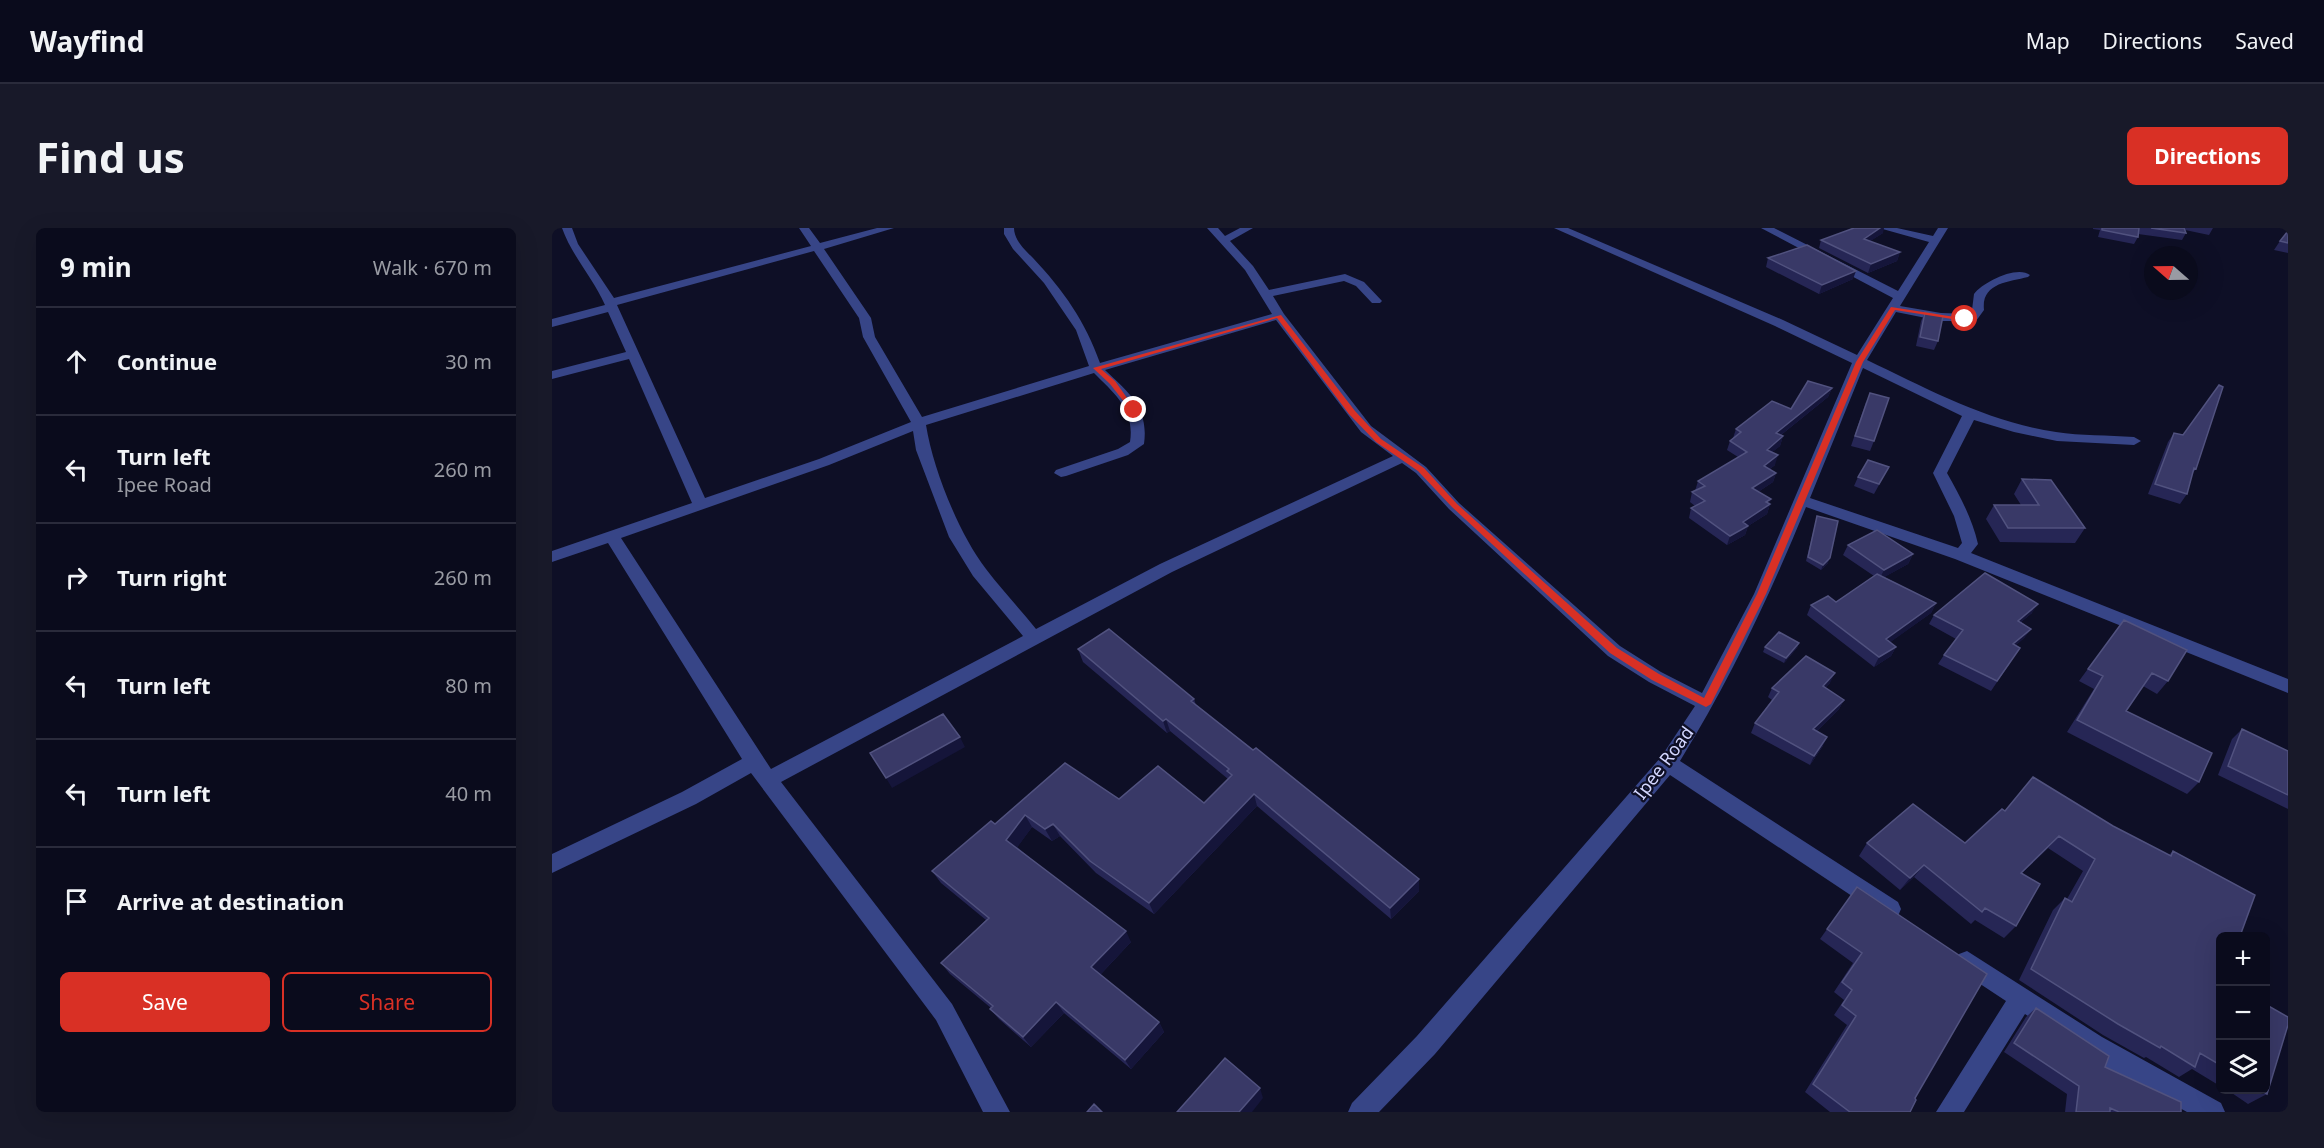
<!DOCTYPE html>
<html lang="en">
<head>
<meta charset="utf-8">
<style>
	body { margin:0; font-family:"Noto Sans",sans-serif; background:#181929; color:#f1f3f6 }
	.controls { position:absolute; right:18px; bottom:18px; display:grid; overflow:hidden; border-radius:9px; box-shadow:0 6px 24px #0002 }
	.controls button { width:54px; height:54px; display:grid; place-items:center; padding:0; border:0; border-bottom:2px solid #2a2b3b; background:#0a0b1c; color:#f1f3f6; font:30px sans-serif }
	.compass { position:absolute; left:1592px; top:18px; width:54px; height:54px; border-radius:50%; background:#0a0b1c; box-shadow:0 6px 24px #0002; rotate:290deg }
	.stop { position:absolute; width:18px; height:18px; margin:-14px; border:4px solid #d93025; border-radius:50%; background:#fff }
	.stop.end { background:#d93025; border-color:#fff; box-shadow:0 2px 6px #0008 }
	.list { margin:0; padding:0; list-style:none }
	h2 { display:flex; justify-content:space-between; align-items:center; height:78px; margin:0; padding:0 24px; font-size:26px }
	h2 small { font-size:20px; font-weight:400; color:#999ba3 }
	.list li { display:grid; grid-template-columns:39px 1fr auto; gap:18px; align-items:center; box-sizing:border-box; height:108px; padding:0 24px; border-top:2px solid #2a2b3b }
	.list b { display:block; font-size:22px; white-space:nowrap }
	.list p { margin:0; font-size:20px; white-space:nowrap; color:#999ba3 }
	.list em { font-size:20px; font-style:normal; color:#999ba3 }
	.actions { display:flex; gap:12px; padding:18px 24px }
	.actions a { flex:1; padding:14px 0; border:2px solid #d93025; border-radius:9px; text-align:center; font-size:21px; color:#d93025 }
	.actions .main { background:#d93025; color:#fff }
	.icon { flex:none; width:33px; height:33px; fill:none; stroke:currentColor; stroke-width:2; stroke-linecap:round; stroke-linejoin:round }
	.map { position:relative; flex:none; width:1736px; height:884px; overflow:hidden; border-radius:9px }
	header { display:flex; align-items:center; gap:36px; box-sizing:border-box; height:84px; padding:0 30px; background:#0a0b1c; border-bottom:2px solid #2a2b3b }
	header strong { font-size:28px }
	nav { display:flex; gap:33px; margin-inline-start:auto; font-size:21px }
	.intro { display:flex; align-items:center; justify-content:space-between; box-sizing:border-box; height:144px; padding:0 36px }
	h1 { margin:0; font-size:42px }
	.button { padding:15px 27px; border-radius:9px; background:#d93025; color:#fff; font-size:21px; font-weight:700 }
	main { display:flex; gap:36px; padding:0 36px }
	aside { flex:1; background:#0a0b1c; border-radius:9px; box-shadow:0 6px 24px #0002 }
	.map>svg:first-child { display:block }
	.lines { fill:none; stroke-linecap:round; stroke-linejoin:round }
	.minor { fill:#374587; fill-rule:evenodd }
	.wall { fill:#262655 }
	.shaded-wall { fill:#15153a }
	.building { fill:#393967; stroke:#51527f; stroke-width:1.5 }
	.route { fill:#d93025 }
	.labels { text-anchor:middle; stroke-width:4.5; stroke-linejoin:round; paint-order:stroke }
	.street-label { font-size:18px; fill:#d4d7ff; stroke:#0e0f26 }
</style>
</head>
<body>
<header>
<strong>Wayfind</strong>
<nav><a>Map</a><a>Directions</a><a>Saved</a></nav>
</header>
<div class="intro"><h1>Find us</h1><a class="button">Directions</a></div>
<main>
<aside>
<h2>9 min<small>Walk · 670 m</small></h2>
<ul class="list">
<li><svg class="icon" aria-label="ahead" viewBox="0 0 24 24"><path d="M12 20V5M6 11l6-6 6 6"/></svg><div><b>Continue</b></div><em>30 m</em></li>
<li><svg class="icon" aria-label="left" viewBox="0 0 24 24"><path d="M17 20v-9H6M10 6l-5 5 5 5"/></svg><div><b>Turn left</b><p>Ipee Road</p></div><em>260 m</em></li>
<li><svg class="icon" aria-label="right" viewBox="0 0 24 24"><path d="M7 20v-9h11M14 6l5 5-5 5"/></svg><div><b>Turn right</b></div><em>260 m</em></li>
<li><svg class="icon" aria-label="left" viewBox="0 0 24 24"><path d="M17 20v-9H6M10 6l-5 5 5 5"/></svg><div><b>Turn left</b></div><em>80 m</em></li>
<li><svg class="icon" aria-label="left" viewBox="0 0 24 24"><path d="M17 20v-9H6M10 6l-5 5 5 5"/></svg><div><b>Turn left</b></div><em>40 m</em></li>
<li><svg class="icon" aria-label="arrive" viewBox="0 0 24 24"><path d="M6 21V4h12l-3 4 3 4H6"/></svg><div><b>Arrive at destination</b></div></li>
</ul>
<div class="actions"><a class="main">Save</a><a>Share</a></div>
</aside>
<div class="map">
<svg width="1736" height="884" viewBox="0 0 1736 884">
	<rect width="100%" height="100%" fill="#0e0f26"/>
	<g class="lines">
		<path class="minor" d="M10 0H20L26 16 62 70 259 18 247 0H257L268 15 325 0H342L272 21 319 90 323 109 370 189 537 138 524 102 492 55 461 21 452 6V0H462C462 12 473 22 481 30 512 63 533 93 548 135L720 86 693 42 655 0H666L673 8 688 0H701L678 13 701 38 717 62 793 46 812 54 830 73 828 75H820L804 58 792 53 721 68 732 86 819 198 874 239 907 275 1068 418 1109 444 1150 465 1202 366 1300 135 1223 98 1002 0H1016L1231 92 1305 127 1341 70 1209 0H1222L1346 63 1377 14 1327 0H1345L1381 8 1386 0H1396L1348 78 1389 85 1417 86 1420 82 1422 66C1431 54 1465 37 1478 47L1476 49C1456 54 1429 55 1432 82L1424 93H1389L1344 84 1315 132C1376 161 1436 194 1504 204 1529 208 1556 207 1582 209L1589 213 1582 217 1505 213 1462 204 1422 192 1395 245C1408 268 1420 290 1426 316L1419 325 1736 451V465L1403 331 1254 279C1218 367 1178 452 1128 533L1346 674 1349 681 1346 688 1338 691 1330 688 1118 547 883 826 827 884H796L800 875 865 808 1109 529 1143 478 1097 454 1056 428 897 281 864 245 850 235 620 344 229 554 400 776 458 884H431L384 792 199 545 144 576 0 645V626L130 564 190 531 56 315 0 334V323L140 275 77 131 0 151V143L74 124 56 84 0 99V91L53 77C41 50 20 28 10 0ZM262 23 307 90 311 109 359 194 267 231 153 270 65 77ZM724 92 809 204 841 228 608 336 484 401C468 381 450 362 434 341 407 306 381 241 374 197L542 145C563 166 583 182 578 214L566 221 504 242 502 245 509 249 514 248 576 227 592 216C597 180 577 165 553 142ZM1311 140 1410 188 1381 245 1402 288 1410 315 1406 320 1258 270ZM361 203 364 222 397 309 421 348 471 408 219 541 69 310 277 237Z
			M1415 723 1550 809 1669 875 1673 884H1635L1532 827 1473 786 1412 884H1384L1454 773 1407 742 1404 734 1407 726Z"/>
	</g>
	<path class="wall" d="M1541 0H1661L1657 7 1633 2 1634 5 1630 12 1586 6V9L1582 16 1546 9 1548 2 1541 1Z
		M1736 3V25L1722 22 1728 13Z
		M1331 5 1318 13 1348 24 1345 33 1316 45 1267 20 1269 12Z
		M1216 30 1301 51 1267 66 1214 39Z
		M1373 84 1386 113 1382 122 1364 118 1369 93Z
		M1280 160 1276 169 1229 207 1231 208 1228 218 1220 224 1223 237 1218 241 1224 245 1221 254 1206 264 1218 276 1215 286 1196 298 1193 307 1175 317 1137 290 1139 280 1143 278 1138 274 1140 264 1143 263 1146 253 1186 229 1175 222 1178 213 1181 210 1184 201 1239 181Z
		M1314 174 1322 213 1318 223 1299 218Z
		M1622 205 1644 241 1640 246 1635 266 1628 276 1596 266 1616 214Z
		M1332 248 1322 266 1302 258 1306 249Z
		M1470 251 1533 300 1523 315 1448 314 1434 291 1442 277H1469L1462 266Z
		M1265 288 1276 335 1269 342 1254 333Z
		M1296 317 1361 326 1356 336 1332 349 1384 375 1379 385 1338 414 1344 419 1339 428 1322 439 1255 387 1259 377 1284 374 1322 348 1291 327Z
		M1480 385 1469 394 1479 401 1472 410 1464 417 1468 420 1439 463 1386 436 1392 427 1404 411 1377 396 1382 387Z
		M1563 404 1616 453 1605 466 1591 458 1574 483 1647 554 1635 566 1515 504 1542 461 1527 453Z
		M1247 415 1245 420 1232 435 1211 424 1213 419Z
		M526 421 642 471 644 477 867 651V663L839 691 705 578 602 686 544 645 508 608 500 613 480 599 465 619 579 714 548 747 607 794 612 804 579 841 512 785 479 819 447 791 438 781 439 780 398 746 389 735 434 692 389 655 380 643 443 596 513 535 567 571 652 575 676 551 618 503 615 505 531 434Z
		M1278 455 1273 460 1292 472 1287 481 1265 503 1271 518 1258 537 1199 505 1203 495 1220 472 1216 469 1220 460Z
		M1690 501 1736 523V581L1666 547 1680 511Z
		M1453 583 1561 598 1617 627 1621 623 1668 708V858L1640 841 1627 849 1594 829 1592 830 1551 807 1467 752 1501 682 1513 670 1515 671 1531 643 1496 620 1470 645 1464 698 1452 710 1423 692 1419 696 1362 649 1348 662 1307 628 1315 615H1413Z
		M1305 659 1363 870 1358 884H1278L1253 864 1295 797 1282 787 1292 772 1282 764 1301 735 1268 711Z
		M1484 780 1553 839 1629 884H1513L1515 866 1452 824 1474 789Z
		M1674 861H1713L1715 866 1696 876Z"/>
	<path class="shaded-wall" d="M1328 0H1332L1331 5 1309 19 1312 11Z
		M1348 24 1345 33 1316 45 1319 36Z
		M1304 43 1301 51 1267 66 1270 57Z
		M1280 160 1276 169 1220 214 1224 205Z
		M1231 208 1228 218 1212 231 1215 222Z
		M1226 227 1223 237 1209 248 1212 238Z
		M1224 245 1221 254 1197 270 1200 260Z
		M1219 271 1217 278 1218 276 1215 286 1196 298 1193 307 1175 317 1178 308 1191 294Z
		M1361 326 1356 336 1327 352 1332 342Z
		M1278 330 1276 335 1269 342 1271 337Z
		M1384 375 1379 385 1329 421 1334 411Z
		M1486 376 1480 385 1459 402 1466 393Z
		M1479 401 1472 410 1454 426 1461 416Z
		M1247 415 1245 420 1232 435 1234 430Z
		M1344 419 1339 428 1322 439 1327 429Z
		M1283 445 1278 455 1266 468 1271 458Z
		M1292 472 1287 481 1257 511 1261 501Z
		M614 491 618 503 615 505 611 493Z
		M408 509 413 519 340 560 334 550Z
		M1275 509 1271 518 1258 537 1262 528Z
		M702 566 705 578 602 686 597 675Z
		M473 587 480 599 462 624 454 612Z
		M501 596 508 608 500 613 493 601Z
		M1507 608 1496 620 1458 657 1469 645Z
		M1372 637 1362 649 1348 662 1358 650Z
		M867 651V663L839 691 838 680Z
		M574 703 579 714 545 750 539 739Z
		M504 774 512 785 479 819 471 809Z
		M607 794 612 804 579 841 573 832Z
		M708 860 711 870 700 884H687Z"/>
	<path class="building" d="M1302 0H1328L1312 11 1348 24 1319 36 1269 12Z
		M1550 0H1587L1586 9 1550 2Z
		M1599 0H1632L1634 5Z
		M1736 3V15L1728 13Z
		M1255 17 1304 43 1270 57 1216 30Z
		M1373 84 1391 88 1386 113 1368 109Z
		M1256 153 1280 160 1224 205 1231 208 1215 222 1226 227 1212 238 1224 245 1200 260 1219 271 1214 274 1218 276 1191 294 1196 298 1178 308 1139 280 1153 273 1140 264 1153 258 1146 253 1195 224 1178 213 1189 204 1184 201 1220 173 1239 181Z
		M1667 157 1671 159 1644 241 1642 240 1635 266 1603 256 1622 205 1631 207Z
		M1318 165 1337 170 1322 213 1303 208Z
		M1316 232 1337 239 1327 256 1306 249Z
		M1470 251 1499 252 1533 300H1456L1442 277H1487Z
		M1265 288 1286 293 1278 330 1271 337 1256 329Z
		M1325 302 1361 326 1332 342 1296 317Z
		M1433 345 1486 376 1466 393 1479 401 1461 416 1468 420 1445 453 1392 427 1411 402 1382 387Z
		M1325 346 1384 375 1334 411 1344 419 1327 429 1259 377 1276 368 1284 374Z
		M1572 392 1635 422 1616 453 1600 445 1574 483 1660 525 1647 554 1525 492 1551 448 1536 441Z
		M557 401 642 471 639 473 701 522 704 520 867 651 838 680 702 566 597 675 538 633 501 596 493 601 473 587 454 612 574 703 539 739 607 794 573 832 504 774 471 809 438 781 441 778 389 735 437 690 380 643 439 593 443 596 513 535 567 571 606 538 652 575 680 547 675 543 677 541 614 491 611 493 526 421Z
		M1227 404 1247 415 1234 430 1213 419Z
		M1254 428 1283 445 1271 458 1292 472 1261 501 1275 509 1262 528 1203 495 1227 464 1220 460Z
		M391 486 408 509 334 550 318 525Z
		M1690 501 1736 523V567L1676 538Z
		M1481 549 1561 598 1619 628 1621 623 1703 667 1688 708H1668V837L1648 825 1643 839 1609 818 1608 820 1566 796 1479 741 1513 670 1520 674 1543 631 1507 608 1469 645 1488 656 1464 698 1433 680 1430 684 1372 637 1358 650 1315 615 1361 576 1413 615 1450 581 1453 583Z
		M1305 659 1435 746 1363 870 1364 872 1358 884H1298L1261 856 1304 788 1290 777 1300 762 1290 754 1310 725 1275 701Z
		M1713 776 1736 789V797L1715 866 1707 861H1713Z
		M1484 780 1557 828 1553 839 1629 874V884H1567L1558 880V884H1524L1527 858 1462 815Z
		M673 830 708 860 687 884H625Z
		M542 876 550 884H535Z"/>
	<path class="route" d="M1339 79 1416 91 1413 93 1343 82 1311 134 1214 366 1159 476 1154 479 1100 452 1058 425 900 279 866 243 824 214 797 186 725 90 549 141 563 153 585 184H580L558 156 541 140 729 87 803 183 829 211 872 240 905 276 1065 420 1107 446 1152 470 1205 366 1304 134Z"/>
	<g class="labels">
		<g class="street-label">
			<text transform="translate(1112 535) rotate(-53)" y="6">Ipee Road</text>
		</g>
	</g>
</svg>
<div class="controls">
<button>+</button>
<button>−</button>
<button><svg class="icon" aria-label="layers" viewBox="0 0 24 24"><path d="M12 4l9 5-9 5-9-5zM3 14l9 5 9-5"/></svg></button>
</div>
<svg class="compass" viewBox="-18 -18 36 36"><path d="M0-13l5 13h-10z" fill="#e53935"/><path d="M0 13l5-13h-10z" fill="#999ba3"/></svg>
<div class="stop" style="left:1413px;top:91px"></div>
<div class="stop end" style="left:582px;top:182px"></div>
</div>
</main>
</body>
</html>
